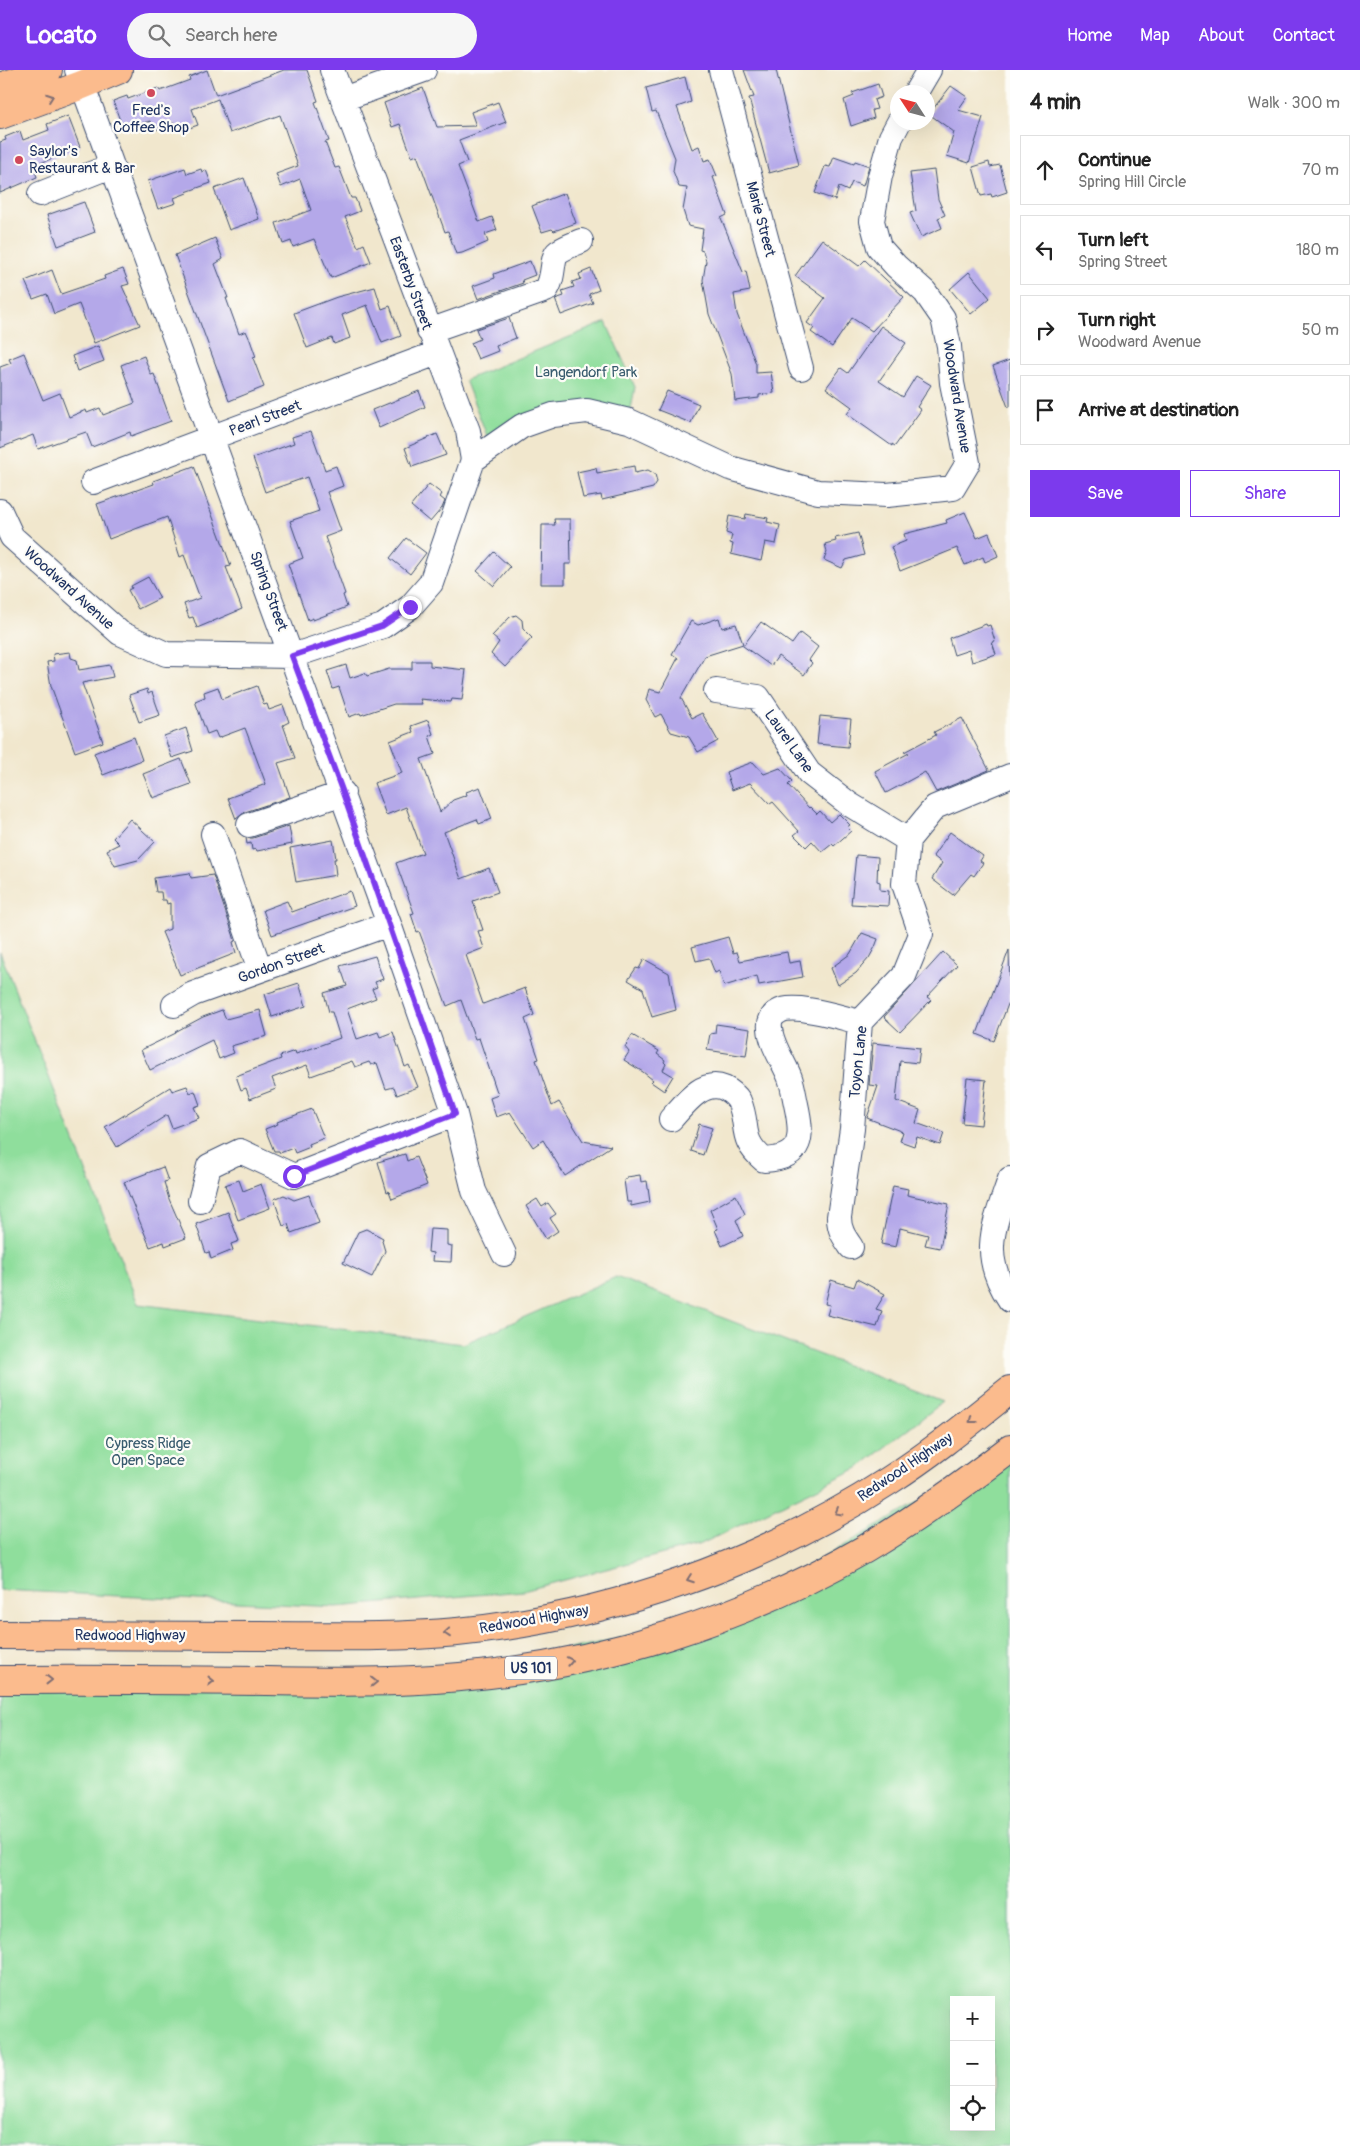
<!DOCTYPE html>
<html lang="en">
<head>
<meta charset="utf-8">
<style>
	body { margin:0; font-family:Pangolin,sans-serif; background:#f6f6f6; color:#222 }
	.controls { position:absolute; right:15px; bottom:15px; display:grid; overflow:hidden; border-radius:0px; box-shadow:0 5px 20px #0002 }
	.controls button { width:45px; height:45px; display:grid; place-items:center; padding:0; border:0; border-bottom:1px solid #e0e0e0; background:#fff; color:#222; font:25px sans-serif }
	.compass { position:absolute; left:890px; top:15px; width:45px; height:45px; border-radius:50%; background:#fff; box-shadow:0 5px 20px #0002; rotate:306deg }
	.stop { position:absolute; width:15px; height:15px; margin:-11px; border:4px solid #7c3aed; border-radius:50%; background:#fff }
	.stop.end { background:#7c3aed; border-color:#fff; box-shadow:0 1px 5px #0008 }
	.list { margin:0; padding:0; list-style:none }
	h2 { display:flex; justify-content:space-between; align-items:center; height:65px; margin:0; padding:0 20px; font-size:21px }
	h2 small { font-size:16px; font-weight:400; color:#767676 }
	.list li { display:grid; grid-template-columns:32px 1fr auto; gap:15px; align-items:center; box-sizing:border-box; height:70px; margin:0 10px 10px; padding:0 10px; border:1px solid #e0e0e0; border-radius:0px }
	.list b { display:block; font-size:19px; white-space:nowrap }
	.list p { margin:0; font-size:16px; white-space:nowrap; color:#767676 }
	.list em { font-size:16px; font-style:normal; color:#767676 }
	.actions { display:flex; gap:10px; padding:15px 20px }
	.actions a { flex:1; padding:11px 0; border:1px solid #7c3aed; border-radius:0px; text-align:center; font-size:18px; color:#7c3aed }
	.actions .main { background:#7c3aed; color:#fff }
	.icon { flex:none; width:28px; height:28px; fill:none; stroke:currentColor; stroke-width:2; stroke-linecap:round; stroke-linejoin:round }
	.map { position:relative; flex:none; width:1010px; height:2076px; overflow:hidden }
	header { display:flex; align-items:center; gap:30px; box-sizing:border-box; height:70px; padding:0 25px; background:#7c3aed; color:#fff }
	header strong { font-size:24px }
	nav { display:flex; gap:28px; margin-inline-start:auto; font-size:18px }
	.search { width:350px; height:45px; background:#f6f6f6; display:flex; align-items:center; gap:12px; box-sizing:border-box; padding:0 18px; border-radius:28px; color:#767676; font-size:19px }
	main { display:flex }
	aside { flex:1; background:#fff }
	.map>svg:first-child { display:block }
	.green { fill:#8fde9c; stroke:#55867d; fill-rule:evenodd }
	.building { fill:#b4a8e9 }
	.lines { fill:none; stroke-linecap:round; stroke-linejoin:round }
	.minor-casing { stroke:#3b4b6f; stroke-width:26 }
	.major-casing { stroke:#3b4b6f; stroke-width:30 }
	.highway-casing { stroke:#3b4b6f; stroke-width:30 }
	.minor { stroke:#fff; stroke-width:24 }
	.major { stroke:#fbbb8d; stroke-width:28 }
	.highway { stroke:#fbbb8d; stroke-width:28 }
	.oneway { stroke:#806e73 }
	.route { stroke:#7c3aed; stroke-width:6 }
	.poi-dot { fill:#d1495b; stroke:#fdfcf7; stroke-width:2 }
	.labels { text-anchor:middle; stroke-width:4.5; stroke-linejoin:round; paint-order:stroke }
	.shield { fill:#fdfcf7; stroke:#5f6c8c; stroke-width:1 }
	.shield-label { font-size:14px; font-weight:bold; fill:#1b2f5e }
	.poi-label { font-size:15px; fill:#1b2f5e; stroke:#fdfcf7 }
	.street-label { font-size:15px; fill:#1b2f5e; stroke:#fdfcf7 }
	.park-label { font-size:15px; fill:#385b6e; stroke:#fdfcf7 }
</style>
</head>
<body>
<header>
<strong>Locato</strong>
<div class="search"><svg class="icon" aria-label="search" viewBox="0 0 24 24"><circle cx="10" cy="10" r="6"/><path d="M15 15l6 6"/></svg>Search here</div>
<nav><a>Home</a><a>Map</a><a>About</a><a>Contact</a></nav>
</header>
<main>
<div class="map">
<svg width="1010" height="2076" viewBox="0 0 1010 2076">
	<rect width="100%" height="100%" fill="#fdfcf7"/>
	<filter id="ink" filterUnits="userSpaceOnUse"><feTurbulence type="fractalNoise" baseFrequency=".02" numOctaves="2"/><feDisplacementMap in="SourceGraphic" scale="10" xChannelSelector="R" yChannelSelector="G"/><feConvolveMatrix kernelMatrix="1 2 1 2 8 2 1 2 1" color-interpolation-filters="sRGB"/></filter>
	<filter id="wash" filterUnits="userSpaceOnUse"><feTurbulence type="fractalNoise" baseFrequency=".0096" numOctaves="4" result="noise"/><feDisplacementMap in="SourceGraphic" scale="20" xChannelSelector="R" yChannelSelector="G"/><feGaussianBlur stdDeviation="1.12" result="paint"/><feColorMatrix in="noise" values="0 0 0 0 0 0 0 0 0 0 0 0 0 0 0 0 0 1.4 0 .05"/><feComposite in="paint" operator="in"/></filter>
	<g filter="url(#wash)">
		<rect width="100%" height="100%" fill="#f1e7cd"/>
		<path class="green" d="M606 252 635 317 629 351 587 341 491 376 465 310Z
			M0 882 138 1234 463 1274 616 1207 943 1332 858 1398 701 1474 523 1521 336 1537 0 1520Z
			M1010 1379V2076H0V1610H425L723 1546ZM954 1930H991V2057H954Z"/>
		<g id="blocks">
			<path class="building" d="M207 0 216 25 284 0H307L318 31 315 32 325 60 329 71 325 72 335 98 339 97 351 128H355L360 141 345 147 358 177 364 174 371 192 331 208 314 169 293 177 291 171 283 174 276 153 311 140 300 109 281 117 276 104 298 96 280 45 230 63 218 29 192 39 198 55 178 62 174 53 153 61 150 51 123 59 113 31 127 26 128 29 158 18 160 21 190 10 189 7Z
				M744 0H776L799 95 769 103 749 28 754 27Z
				M685 7 691 32 677 37 692 79 699 76 704 91 710 89 717 106 713 107 727 145 721 148 743 202 746 201 750 221 734 224 737 244 756 294V303L771 302 774 323 759 325V328L735 331 732 304 709 244 703 210 706 191 703 181 700 180 703 159 688 156 683 140 687 118 679 117 673 101 675 88 656 41 652 42 646 18Z
				M878 14 882 27 874 30 877 39 872 40 874 48 851 56 844 30 854 26 852 23Z
				M951 16 967 27 958 40 983 47 969 93 947 86 954 62 929 44Z
				M423 18 437 57 476 56 471 42 498 32 506 52 459 70 467 92 458 96 479 152 492 147 497 160 485 164 488 172 462 183 456 184 448 161 445 162 417 85 412 87 400 54 392 57 384 33Z
				M68 46 80 77 33 96 37 107 0 123V72L6 70 5 67 20 61 23 70 49 60 47 54Z
				M834 87 854 94 855 91 869 96 863 116 852 112 848 121 839 117 835 130 815 123 825 96 830 97Z
				M989 92 990 97 1000 95 1007 122 992 127 991 124 981 126 973 97Z
				M185 98 187 104 201 99 202 102 206 100 211 113 186 122 187 123 174 128 176 133 158 139 148 111Z
				M934 100 938 129 945 145 938 148 942 158 921 167 910 143 916 141 910 103Z
				M244 108 259 149 229 160 214 119Z
				M565 123 576 153 554 161 552 159 542 162 532 136Z
				M84 132 95 162 58 176 47 145Z
				M215 168 223 189 215 194 228 228H226L239 264 246 261 250 270 256 287 253 288 264 317 229 331 175 185Z
				M822 169 859 196 865 190 904 227 872 261 852 248 832 277 811 262 814 258 807 253 825 228 795 206Z
				M530 191 535 205 522 210 523 213 478 229 473 216 495 208 494 204Z
				M123 199 129 214 122 216 140 255 94 273 79 234 54 244 47 224 33 229 25 211 52 200 61 224 105 209 104 206Z
				M591 199 599 220 589 224 593 233 561 245 555 229 564 226 562 221 574 217 572 212 581 209 579 204Z
				M969 202 990 228 971 244 950 219Z
				M375 217 382 239 390 236 401 266 382 273 367 235 342 245 350 268 334 274 332 268 307 278 294 243 337 227Z
				M509 248 516 268 496 276 498 281 478 289 471 273 480 269 476 259Z
				M881 256 906 273 879 311 903 327 916 306 931 315 917 337 921 340 895 376 892 374V376L847 344 852 337 826 318 841 298 848 303Z
				M98 276 104 291 77 301 72 286Z
				M24 283 43 330 60 323 69 347 86 340 87 343 100 338 103 345 135 333 121 295 144 286 151 305 154 304 171 351 131 366 130 362 92 377 86 362 38 379 33 365 0 378V297L11 293 9 289Z
				M1010 290V337H1008L993 296Z
				M419 321 425 337 379 358 372 340Z
				M667 321 699 334 691 353 658 340Z
				M311 361 325 400 336 396 343 416 327 422 341 461 325 467 345 524 343 525 347 537 313 550V548L308 550 288 494 303 488 290 451 319 441 307 407 265 422 253 388 294 373 292 367Z
				M437 364 446 385 412 397 405 378Z
				M194 396 231 496 226 497 242 539 197 558 193 547 189 548 184 534 200 528 184 485 180 487 167 447 109 469 97 434 154 414 153 411Z
				M634 396 635 403 648 400 655 404 657 412 653 418 602 430 601 425 583 428 577 402 596 398 597 403Z
				M429 414 442 424 440 427 445 431 442 438 430 452 411 436Z
				M965 442 977 468 989 463 998 486 985 492 983 487 965 495 957 478 900 501 891 477 906 471 904 464 947 453 946 450Z
				M746 444 768 448 767 452 780 455 776 474 765 472 761 491 731 484 733 474 730 473 732 465 726 463 729 446 745 449Z
				M554 449H570L571 494H565V514H541L542 455H555Z
				M858 463 864 485 846 490 842 498 824 490 827 482 825 474 836 471 835 468Z
				M406 468 426 483 410 504 390 488Z
				M494 482 510 497 494 516 477 501Z
				M148 507 160 528 138 539 128 520 132 518 131 516Z
				M516 545 522 550 523 559 532 568 505 597 491 584 499 572 492 566 510 547Z
				M719 548 722 558 736 554 743 574 705 586 681 628 692 648 702 643 718 671 698 682 689 667 671 662 661 644 655 647 646 630 649 619 660 622 678 588 672 584 691 551 698 555Z
				M761 552 792 574 800 563 818 577 809 590 812 593 804 605 778 586 771 596 743 576Z
				M986 554 987 556 990 555 995 571 992 572 996 584 972 592 969 580 954 585 949 568Z
				M70 582 71 588 77 590 79 600 110 595 113 607 82 613 103 672 75 682 51 616 47 592 54 591 53 584Z
				M412 591H430V596L466 600 462 630 452 629 451 632 420 629 422 634H394L361 645 360 643 349 647 339 617 333 619 327 601 346 595 350 608 365 603 367 606 389 599H412Z
				M257 616 264 635 267 634 269 640 283 635 289 652 283 655 295 688 278 693 290 727 245 742 236 749 228 728 266 714 245 658 218 668 215 661 207 664 195 631 205 627 204 622 218 617 222 629Z
				M147 619 148 624 152 622 160 645 139 652 129 625Z
				M820 646 851 649 848 677 817 674Z
				M962 648 989 700 936 722 925 702 886 723 875 701 909 683 904 682 936 665 934 662Z
				M428 650 433 664 429 666 435 684 421 689 440 742 453 730 467 725 466 722 480 717 492 749 479 754 477 749 444 762 461 809 489 798 498 822 473 831 483 860 478 861 484 878 466 885 483 934 525 918 534 945 525 949 539 989 536 990 552 1036 559 1032 583 1071 611 1076 565 1106 543 1070 533 1077 510 1042 496 1047 490 1028 498 1025 479 968 475 969 461 930 447 936 419 861 417 862 411 844 414 843 396 793 423 783 406 737 386 745 374 713 402 703 390 671 413 662 411 656Z
				M186 658 193 681 172 688 164 666Z
				M134 667 142 690 103 705 94 683Z
				M181 689 191 714 153 728 143 704Z
				M753 692 764 704 780 698 792 711 788 715 809 738 810 737 817 744 820 741 830 752 839 744 850 755 847 757 851 761 834 776 832 774 822 782 812 771 806 777 794 765 799 761 773 732 770 734 750 713 732 720 726 702Z
				M130 749 155 772 138 790 115 796 107 780 119 774 113 768Z
				M289 756 292 774 257 781 256 779 252 780 251 773 247 774 246 768H253Z
				M950 762 983 786 980 791 983 793 974 806 971 804 953 825 932 809 942 793 933 786Z
				M333 770 336 789H334L336 805 296 812 290 778Z
				M856 785 878 787 877 811 880 812V820L889 821 888 836 851 834Z
				M190 803 191 808 213 805 233 864 235 871 233 872 236 883 180 905 162 862 170 859V833L167 834 166 830H162L161 822H156L154 808Z
				M350 821 355 836 272 865 263 840 287 831 292 842Z
				M862 863 878 869 875 877 869 888 856 903 838 915 831 898 850 884Z
				M728 867 733 883 737 882 740 891 787 882 789 893 800 891 803 907 759 915 757 906 724 916 719 901 715 903 709 888 696 891 692 877Z
				M1009 880 1010 929 994 971 977 964Z
				M943 882 957 895 927 927 931 930 900 962 884 947Z
				M375 886 383 909 375 912 377 917 372 919 376 928 347 939 357 969 378 962 380 967 393 962 405 997 409 995 418 1017 397 1025 394 1017 386 1019 377 993 371 995 369 992 355 997 352 991 311 1006 307 995 272 1008 276 1019 250 1029 246 1018 241 1020 236 1006 281 989 280 986 295 981 296 984 340 968 332 942H329L324 923 347 916 340 896Z
				M644 889 669 903 676 940 652 947 643 919 628 910 636 898 639 899Z
				M299 913 306 936 272 947 265 924Z
				M222 940 226 949 260 940 267 966 231 976 234 983 219 989 212 970 150 1000 141 980 176 963 175 962 203 947Z
				M716 954 750 959 746 986 707 980 710 964 715 963Z
				M632 965 659 981 657 984 665 990 664 992 666 994 663 1000 673 1006 664 1021 651 1012 653 1010 643 1002 624 990 629 982 625 977Z
				M873 973 920 978 918 993 900 991 896 1031 920 1040 916 1053 944 1063 940 1075 917 1067 914 1076 900 1071 903 1062 867 1048 878 1016 869 1015Z
				M967 1008 986 1010 981 1055 962 1053Z
				M187 1016 190 1023 195 1021 200 1035 194 1037 199 1048 172 1058 167 1045 117 1077 105 1057 170 1017 172 1021Z
				M312 1039 324 1068 309 1074 310 1077 295 1083 293 1078 280 1083 279 1081H274L265 1059 278 1054 277 1052Z
				M699 1054 712 1058 703 1085 691 1081Z
				M405 1084 407 1091 416 1087 427 1115 392 1129 389 1121 387 1122 378 1092Z
				M163 1097 168 1111 164 1112 169 1129 186 1168 165 1176 164 1172 150 1177 124 1112Z
				M640 1105 641 1112 647 1111 650 1132 631 1136V1132H627L624 1110 627 1109V1107Z
				M239 1110 243 1121 261 1114 270 1138 238 1150 225 1115Z
				M893 1116 908 1119 907 1125 949 1134 940 1178 925 1175 928 1165 900 1158 896 1177 881 1174Z
				M284 1125 294 1130 309 1125 319 1153 291 1163 288 1154 283 1156 274 1129Z
				M736 1125 745 1144 736 1150 743 1166 722 1176 715 1160 718 1159 710 1140Z
				M537 1129 542 1137 548 1133 556 1144 550 1148 558 1161 546 1169 526 1136Z
				M228 1142 239 1171 231 1174 233 1180 211 1189 209 1182 206 1183 196 1154Z
				M366 1159 383 1168 382 1171 385 1181 372 1207 343 1193 358 1162Z
				M430 1159 447 1160V1175L452 1176 451 1192 432 1191 433 1183 428 1182Z
				M857 1209 885 1224 876 1239 882 1241 877 1257 827 1245 830 1235 825 1234 831 1210 854 1217Z"/>
		</g>
	</g>
	<g filter="url(#ink)">
		<use href="#blocks" fill-opacity="0" stroke="#3b4b6f" stroke-width="1"/>
		<g class="lines">
			<g class="minor-casing">
				<path id="minor" d="M77 0 389 854 455 1044 474 1121 504 1184
					M721 0 801 298
					M916 22 929 0
					M343 29 424 0
					M40 124 111 96
					M429 261 546 220C555 208 551 187 558 182 565 177 574 174 581 171
					M473 390 522 356 553 345 587 341 629 351 730 398 818 422 887 425 953 418 968 393 952 313 949 276 943 248 925 222 896 196 879 177 872 151 880 106 891 67 899 52
					M93 412 437 283
					M0 441 12 467 120 563 166 584 292 586 383 556 410 537 431 513 473 390 468 361 332 0
					M716 621 758 627 809 703 849 734 908 770
					M249 755 343 723
					M213 764 260 900
					M174 935 193 924 389 854
					M671 1049C684 1035 702 1009 724 1018 730 1021 736 1026 739 1031 750 1057 738 1068 764 1090 804 1088 803 1066 796 1034 794 1025 793 1016 790 1008 784 992 771 975 770 958 769 952 772 945 778 942 793 932 842 948 860 952
					M1010 1109C994 1156 979 1185 1010 1230
					M200 1131 209 1096 240 1081 294 1106 455 1044
					M851 1177C844 1167 839 1160 839 1147L852 1059 860 952 904 906 921 864 904 814 908 770 935 737 1010 706"/>
			</g>
			<g class="major-casing">
				<path id="major" d="M0 17 48 0
					M0 45 82 15 118 0"/>
			</g>
			<g class="highway-casing">
				<path id="highway" d="M0 1565C86 1565 172 1566 258 1566 325 1566 391 1568 457 1562 610 1547 761 1494 890 1410 932 1383 971 1351 1010 1320
					M0 1610C89 1609 178 1610 267 1611 332 1612 396 1613 460 1607 601 1595 742 1550 865 1479 916 1449 963 1415 1010 1379"/>
			</g>
			<use href="#minor" class="minor"/>
			<use href="#major" class="major"/>
			<use href="#highway" class="highway"/>
		</g>
		<defs><path id="oneway-chevron" d="M-2-3.5L2.5 0L-2 3.5" fill="none" stroke-width="1.6" stroke-linecap="round" stroke-linejoin="round" transform="scale(1.25)"/></defs>
		<g class="oneway">
			<use href="#oneway-chevron" transform="translate(50 27) rotate(-20)"/>
			<use href="#oneway-chevron" transform="translate(972 1350) rotate(142)"/>
			<use href="#oneway-chevron" transform="translate(838 1442) rotate(150)"/>
			<use href="#oneway-chevron" transform="translate(690 1509) rotate(160)"/>
			<use href="#oneway-chevron" transform="translate(447 1563) rotate(175)"/>
			<use href="#oneway-chevron" transform="translate(570 1591) rotate(-11)"/>
			<use href="#oneway-chevron" transform="translate(49 1610)"/>
			<use href="#oneway-chevron" transform="translate(211 1611)"/>
			<use href="#oneway-chevron" transform="translate(374 1612) rotate(-1)"/>
		</g>
	</g>
	<g class="lines" filter="url(#ink)">
		<path class="route" d="M294 1106 455 1044 343 723 292 586 382 556 410 537"/>
	</g>
	<g class="poi-dot">
		<circle cx="151" cy="23" r="5"/>
		<circle cx="19" cy="90" r="5"/>
	</g>
	<g class="labels">
		<rect class="shield" x="505" y="1586.5" width="52" height="23" rx="4"/>
		<g class="shield-label">
			<text x="531" y="1603">US 101</text>
		</g>
		<g class="poi-label">
			<text x="151" y="45">Fred's<tspan x="151" dy="17">Coffee Shop</tspan></text>
			<text x="29" y="86" text-anchor="start">Saylor's<tspan x="29" dy="17">Restaurant &amp; Bar</tspan></text>
		</g>
		<g class="street-label">
			<text transform="translate(761 149) rotate(75)" y="5">Marie Street</text>
			<text transform="translate(411 213) rotate(70)" y="5">Easterby Street</text>
			<text transform="translate(957 326) rotate(81)" y="5">Woodward Avenue</text>
			<text transform="translate(265 348) rotate(-21)" y="5">Pearl Street</text>
			<text transform="translate(69 518) rotate(42)" y="5">Woodward Avenue</text>
			<text transform="translate(269 521) rotate(70)" y="5">Spring Street</text>
			<text transform="translate(789 671) rotate(55)" y="5">Laurel Lane</text>
			<text transform="translate(281 893) rotate(-20)" y="5">Gordon Street</text>
			<text transform="translate(858 992) rotate(-84)" y="5">Toyon Lane</text>
			<text transform="translate(905 1397) rotate(-34)" y="5">Redwood Highway</text>
			<text transform="translate(534 1549) rotate(-10)" y="5">Redwood Highway</text>
			<text x="130" y="1570">Redwood Highway</text>
		</g>
		<g class="park-label">
			<text x="586" y="307">Langendorf Park</text>
			<text x="148" y="1378">Cypress Ridge<tspan x="148" dy="17">Open Space</tspan></text>
		</g>
	</g>
</svg>
<div class="controls">
<button>+</button>
<button>−</button>
<button><svg class="icon" aria-label="locate" viewBox="0 0 24 24"><circle cx="12" cy="12" r="6"/><path d="M12 2v4M12 18v4M2 12h4M18 12h4"/></svg></button>
</div>
<svg class="compass" viewBox="-18 -18 36 36"><path d="M0-13l5 13h-10z" fill="#e53935"/><path d="M0 13l5-13h-10z" fill="#767676"/></svg>
<div class="stop" style="left:294px;top:1106px"></div>
<div class="stop end" style="left:410px;top:537px"></div>
</div>
<aside>
<h2>4 min<small>Walk · 300 m</small></h2>
<ul class="list">
<li><svg class="icon" aria-label="ahead" viewBox="0 0 24 24"><path d="M12 20V5M6 11l6-6 6 6"/></svg><div><b>Continue</b><p>Spring Hill Circle</p></div><em>70 m</em></li>
<li><svg class="icon" aria-label="left" viewBox="0 0 24 24"><path d="M17 20v-9H6M10 6l-5 5 5 5"/></svg><div><b>Turn left</b><p>Spring Street</p></div><em>180 m</em></li>
<li><svg class="icon" aria-label="right" viewBox="0 0 24 24"><path d="M7 20v-9h11M14 6l5 5-5 5"/></svg><div><b>Turn right</b><p>Woodward Avenue</p></div><em>50 m</em></li>
<li><svg class="icon" aria-label="arrive" viewBox="0 0 24 24"><path d="M6 21V4h12l-3 4 3 4H6"/></svg><div><b>Arrive at destination</b></div></li>
</ul>
<div class="actions"><a class="main">Save</a><a>Share</a></div>
</aside>
</main>
</body>
</html>
